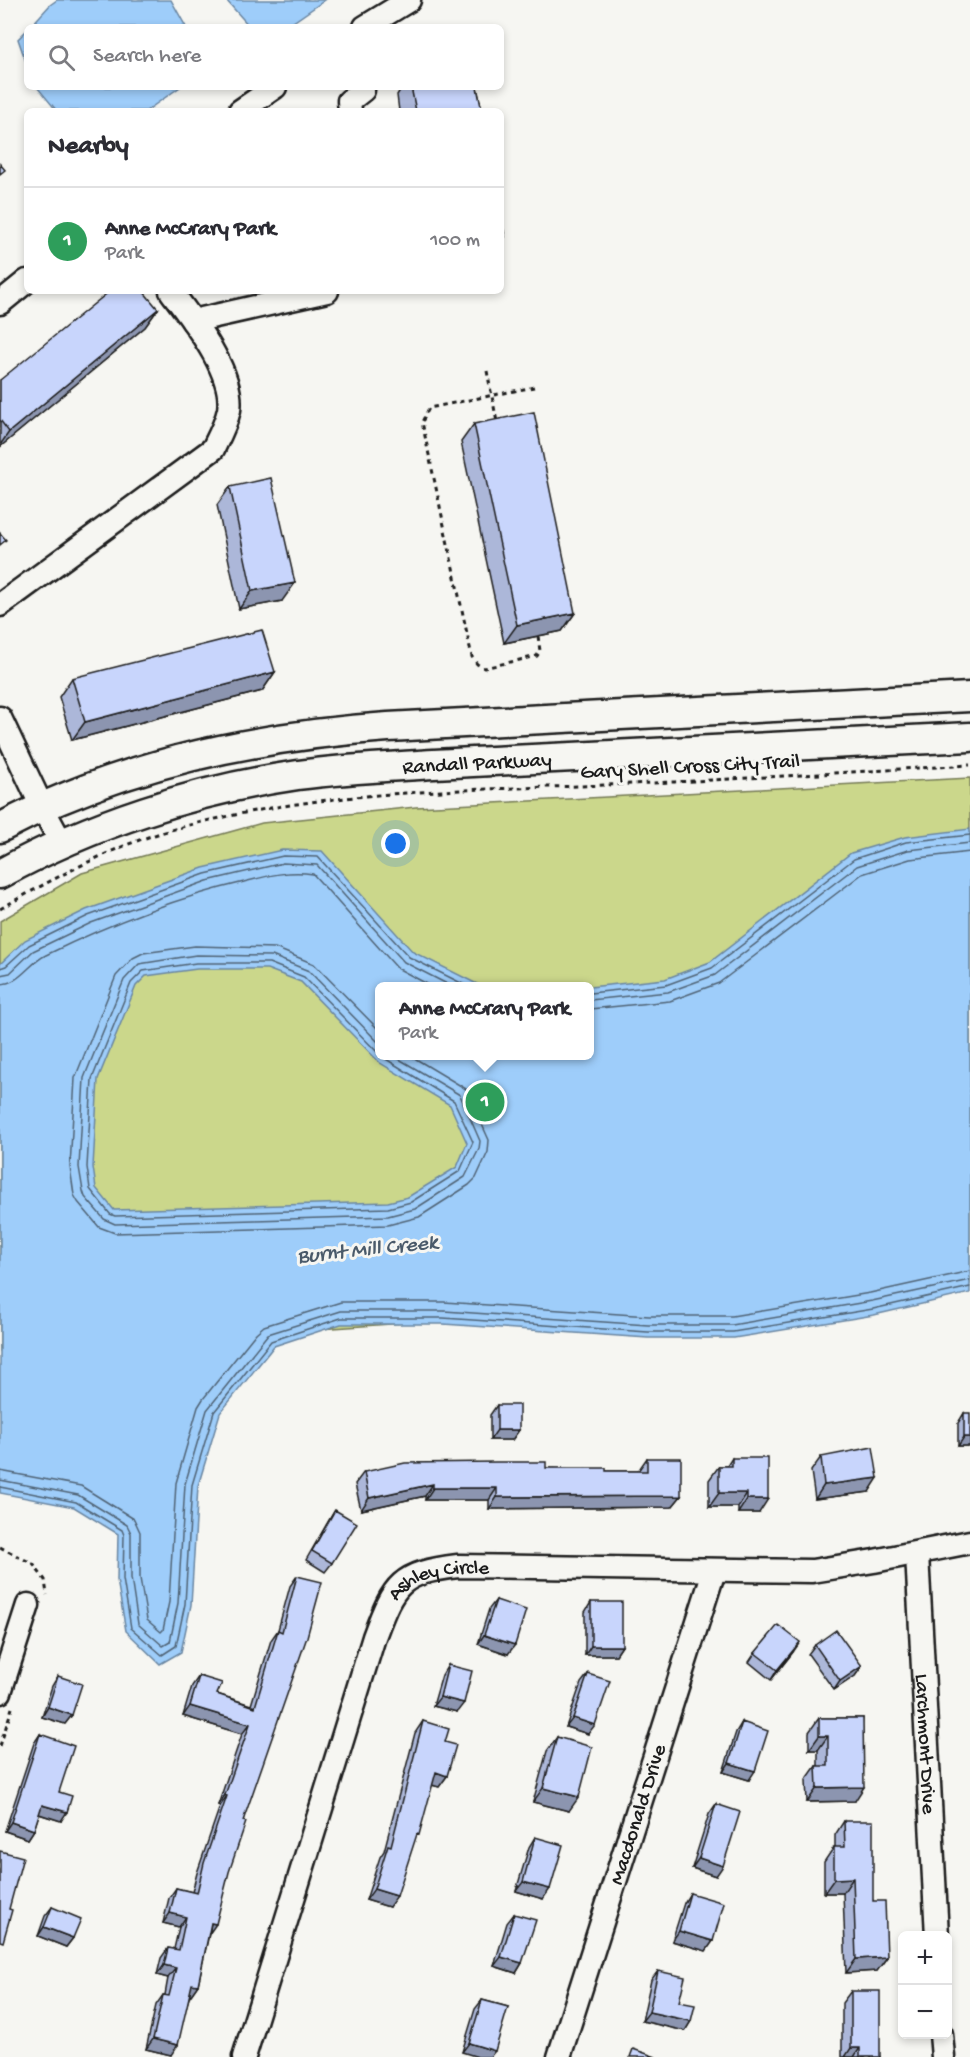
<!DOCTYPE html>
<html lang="en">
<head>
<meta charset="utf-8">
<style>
	body { margin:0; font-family:"Gochi Hand",sans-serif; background:#f2f2f3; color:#2b2b33 }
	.controls { position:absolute; right:18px; bottom:18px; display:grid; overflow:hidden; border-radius:9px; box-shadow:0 3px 9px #0003 }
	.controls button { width:54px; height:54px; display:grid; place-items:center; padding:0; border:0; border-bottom:2px solid #e1e1e2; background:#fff; color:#2b2b33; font:30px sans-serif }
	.you { position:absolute; left:396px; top:844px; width:21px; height:21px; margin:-15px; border:4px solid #fff; border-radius:50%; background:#1a73e8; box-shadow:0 0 0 9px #1a73e833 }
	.badge { display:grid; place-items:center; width:39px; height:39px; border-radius:50%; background:#1c1c1c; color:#fff; font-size:20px; font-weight:700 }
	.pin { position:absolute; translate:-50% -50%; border:3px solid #fff; box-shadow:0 2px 6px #0006 }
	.popup { position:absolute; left:375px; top:982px; width:219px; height:78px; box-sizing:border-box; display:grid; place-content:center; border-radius:9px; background:#fff; filter:drop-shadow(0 2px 4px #0005); font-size:20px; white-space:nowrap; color:#7c7c81 }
	.popup b { font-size:22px; color:#2b2b33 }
	.popup::after { content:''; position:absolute; left:50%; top:100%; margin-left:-12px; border:12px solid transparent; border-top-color:#fff }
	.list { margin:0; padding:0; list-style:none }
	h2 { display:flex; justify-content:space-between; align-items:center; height:78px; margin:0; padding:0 24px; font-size:26px }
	h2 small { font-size:20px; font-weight:400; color:#7c7c81 }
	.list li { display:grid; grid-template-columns:39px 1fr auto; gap:18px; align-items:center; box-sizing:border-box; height:108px; padding:0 24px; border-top:2px solid #e1e1e2 }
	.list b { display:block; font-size:22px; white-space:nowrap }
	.list p { margin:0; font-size:20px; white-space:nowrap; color:#7c7c81 }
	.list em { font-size:20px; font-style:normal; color:#7c7c81 }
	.icon { flex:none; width:33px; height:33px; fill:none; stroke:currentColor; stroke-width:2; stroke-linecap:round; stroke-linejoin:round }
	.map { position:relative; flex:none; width:970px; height:2057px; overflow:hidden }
	.search { position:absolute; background:#fff; box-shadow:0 3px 9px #0003; left:24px; top:24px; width:480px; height:66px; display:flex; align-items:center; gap:15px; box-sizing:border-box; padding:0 21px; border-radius:9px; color:#7c7c81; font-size:22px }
	.panel { position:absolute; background:#fff; box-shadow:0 3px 9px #0003; left:24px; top:108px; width:480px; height:186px; border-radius:9px }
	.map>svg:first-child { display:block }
	.green { fill:#cbd78b; stroke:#747a54; stroke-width:1.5; fill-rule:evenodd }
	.water { fill:#9ecdfa; stroke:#6a86a1; stroke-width:1.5; fill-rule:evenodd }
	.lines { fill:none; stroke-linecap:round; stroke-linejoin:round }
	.shore { stroke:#506375; stroke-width:1.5 }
	.minor-casing { stroke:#1c1c1c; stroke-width:27 }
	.major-casing { stroke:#1c1c1c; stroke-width:33 }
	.path { stroke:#1c1c1c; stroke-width:3; stroke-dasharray:4.5 4.5; stroke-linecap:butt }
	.minor { stroke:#f6f6f2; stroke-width:22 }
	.major { stroke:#f6f6f2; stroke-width:28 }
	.wall { fill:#acb7d9; stroke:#1c1c1c; stroke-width:1.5 }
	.shaded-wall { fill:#8c95b0; stroke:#1c1c1c; stroke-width:1.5 }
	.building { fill:#c8d5fc; stroke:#1c1c1c; stroke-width:1.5 }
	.labels { text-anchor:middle; stroke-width:6; stroke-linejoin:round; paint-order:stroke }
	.street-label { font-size:21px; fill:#1c1c1c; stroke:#f6f6f2 }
	.water-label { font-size:22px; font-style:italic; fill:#4a5a6a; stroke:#f6f6f2 }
</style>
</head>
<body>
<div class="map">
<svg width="970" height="2057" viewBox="0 0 970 2057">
	<rect width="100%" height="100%" fill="#f6f6f2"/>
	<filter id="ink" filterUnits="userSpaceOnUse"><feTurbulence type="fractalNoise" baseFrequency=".0167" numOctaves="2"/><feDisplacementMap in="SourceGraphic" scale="12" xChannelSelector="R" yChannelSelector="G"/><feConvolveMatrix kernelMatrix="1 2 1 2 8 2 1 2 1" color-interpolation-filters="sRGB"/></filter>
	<g filter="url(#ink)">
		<path class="green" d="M970 778V1284L0 1351V921L82 873 262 823 416 807ZM380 986H590V1056H380Z"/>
		<path class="water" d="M57 0H171L186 27H30L50 5Z
			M226 0H325L286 27H250Z
			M27 30V65L18 39Z
			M37 87H180L146 111H57Z
			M970 829V1293L874 1315 734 1338H648L443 1324H341L274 1346 220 1413 198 1486 191 1605 181 1652 160 1664 126 1631 117 1580 118 1534 74 1507 0 1493V964L25 940 86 910 203 868 282 850 322 851 413 952 481 986H380V1056H590V987L665 979 710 962 851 853 905 837ZM197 969H267L301 982 380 1063 450 1105 467 1143 457 1167 408 1197 388 1202 114 1210 96 1188 93 1167 98 1079 136 986 146 976Z"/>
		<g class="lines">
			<path class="shore" d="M0 968 6 966 29 945 88 916 205 874 283 856 318 857 409 957 467 986
				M0 975 10 973 33 951 91 923 207 881 283 863 317 865 404 962 451 986
				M0 984C20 984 29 963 46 955 109 924 176 898 244 882 267 876 289 870 313 874L397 968 431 986
				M590 993 666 985 712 968 854 859 906 842 970 835
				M590 1000 668 992 715 975 857 866 908 850 970 843
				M590 1009 670 1001 719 983 862 874 910 859 970 852
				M380 1031 314 964 275 948 195 946 143 953 133 958 116 976 75 1078 70 1167 74 1195 78 1202 99 1227 115 1233 388 1225 419 1217 469 1185 476 1178 488 1152 489 1140 466 1089 411 1056
				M380 1044 309 971 272 956 196 955 139 964 124 980 84 1078 79 1167 83 1191 85 1197 104 1219 115 1224 388 1216 415 1209 465 1177 479 1149 480 1141 460 1095 394 1056
				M380 1055 304 977 269 963H196L143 971 131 983 92 1079 87 1167 90 1189 110 1214 115 1216 388 1208 411 1202 460 1171 473 1142 454 1101 381 1056
				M0 1471 81 1486 134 1519 140 1532V1578L147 1620 161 1632 163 1630 169 1602 176 1483 198 1407 203 1399 256 1333 264 1326 341 1302H444L649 1316H732L870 1293 970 1271
				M0 1480 78 1495 127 1525 131 1533V1578L138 1624 163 1646 170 1642 178 1603 185 1484 207 1410 268 1334 341 1311H444L648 1325H732L872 1301 970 1280
				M0 1487 76 1502 122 1530 124 1535 123 1579 131 1628 162 1655 176 1646 185 1604 192 1485 214 1412 271 1341 341 1318H443L648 1332H733L873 1309 970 1287"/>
			<g class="minor-casing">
				<g id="minor">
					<path d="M365 27 409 0"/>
					<path d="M240 111 275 87"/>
					<path d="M350 111 349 101 363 90V87"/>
					<path d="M0 303 27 281"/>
					<path d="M193 321 327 291"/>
					<path d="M0 605 213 449C219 437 226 424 229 410 235 372 192 320 171 291"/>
					<path d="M0 718 42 807 62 844"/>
					<path id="s1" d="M917 1554 937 1936"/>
					<path d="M0 1692 28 1605"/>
					<path d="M941 2034 943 2057"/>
					<path id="s2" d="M244 2057 374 1637C394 1583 400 1573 458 1566L812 1571 874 1561 970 1542"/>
					<path id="s3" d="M559 2057 714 1571"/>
				</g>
			</g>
			<g class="major-casing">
				<g id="major">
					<path d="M0 828C119 765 254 736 388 727L970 697"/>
					<path id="s4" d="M0 874C91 824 195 790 298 775 343 769 389 767 434 764L970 737"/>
				</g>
			</g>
			<path class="path" d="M487 371 497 422
				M534 387 429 408 422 422 472 657 477 664 484 668 537 656 540 651 538 636
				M0 909C40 886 81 864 124 846 158 832 195 823 230 816 353 789 481 790 607 785 728 780 849 772 970 765
				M0 1547 33 1564 45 1580 47 1595
				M0 1746 12 1708"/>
			<use href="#minor" class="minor"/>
			<use href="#major" class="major"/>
		</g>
		<path class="wall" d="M402 87H477L482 111H399L397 95Z
			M158 309 145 327 0 447V380Z
			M474 424 575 613 562 631 504 643 461 442Z
			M230 487 282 601 239 609 217 505Z
			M275 672 262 691 72 740 59 697 72 678Z
			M497 1405 519 1430 512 1440H490V1415Z
			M964 1413 970 1446H958V1423Z
			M821 1457 869 1492 815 1499 811 1471Z
			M647 1458 681 1496 672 1507 489 1509V1500H425V1496L361 1510 355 1484 364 1472 546 1468 606 1471H638Z
			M732 1458 759 1513H738V1507H709V1480L719 1466H727Z
			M335 1510 332 1563 325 1572 306 1560 329 1520Z
			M297 1576 243 1821 209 1934 198 1985 191 1995H190L171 2055 146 2049 156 2005 163 1995H165L168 1978 157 1975 161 1958 168 1948 174 1949 179 1927 163 1923 169 1898 176 1888 192 1892 197 1873 220 1806 218 1805 242 1734 183 1716 192 1686 199 1676 217 1694 251 1705 271 1640 278 1630 290 1586Z
			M496 1600 508 1654 478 1644 489 1609Z
			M591 1602 622 1646 616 1655H585V1612Z
			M815 1645 862 1666 855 1676 834 1690 808 1654Z
			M793 1652 771 1680 749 1662 755 1653Z
			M448 1665 457 1712 433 1706 442 1675Z
			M588 1674V1734L566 1727 581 1683Z
			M58 1676 72 1715 65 1724 42 1717 52 1686Z
			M819 1718H863L855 1801 807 1802 806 1780 816 1766H818V1750H809V1732Z
			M423 1721 445 1742 447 1776 439 1787 432 1785 389 1907 366 1900 380 1857 384 1851 415 1733Z
			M742 1722 749 1780 723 1772 736 1732Z
			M40 1734 61 1821 39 1814 34 1830 28 1839 5 1831 34 1743Z
			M557 1737 569 1811 533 1802 547 1751Z
			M716 1804V1876L692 1868 709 1814Z
			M844 1821 873 1901 887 1957 877 1971 846 1973 843 1893H824V1862L834 1847H835V1835Z
			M535 1837 543 1899 516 1891 529 1847Z
			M690 1893 713 1941 706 1951 672 1941 684 1903Z
			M52 1907 73 1938 66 1947 38 1936 45 1916Z
			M514 1914 522 1963 516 1973 494 1966 507 1923Z
			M658 1971 691 2021 685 2031 642 2021 651 1980Z
			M851 1991 880 2057H842V2003Z
			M482 2000 508 2007 462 2052 475 2009Z"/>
		<path class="shaded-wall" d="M158 309 145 327 0 447V445L9 432Z
			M295 583 282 601 239 609 252 591Z
			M575 613 562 631 504 643 517 625Z
			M275 672 262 691 72 740 85 722Z
			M497 1430H519L512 1440H490Z
			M964 1437H970V1446H958Z
			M878 1478 869 1492 815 1499 824 1485Z
			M433 1484 425 1496 361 1510 369 1498Z
			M433 1488H497L489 1500H425Z
			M719 1493H747L738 1507H709Z
			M681 1496 672 1507 489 1509 497 1497Z
			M747 1499H768L759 1513H738Z
			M484 1635 515 1645 508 1654 478 1644Z
			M800 1642 793 1652 771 1680 777 1670Z
			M591 1646H622L616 1655H585Z
			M862 1666 855 1676 834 1690 840 1681Z
			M440 1697 464 1703 457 1712 433 1706Z
			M190 1706 250 1724 242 1734 183 1716Z
			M48 1707 72 1715 65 1724 42 1717Z
			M573 1718 595 1725 588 1734 566 1727Z
			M819 1736H828L818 1750H809Z
			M729 1763 755 1771 749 1780 723 1772Z
			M436 1772 447 1776 439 1787 428 1784Z
			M864 1787 855 1801 807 1802 817 1788Z
			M543 1788 579 1797 569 1811 533 1802Z
			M225 1795 227 1796 220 1806 218 1805Z
			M42 1805 67 1812 61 1821 36 1813Z
			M11 1822 34 1830 28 1839 5 1831Z
			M699 1858 723 1866 716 1876 692 1868Z
			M853 1878 843 1893H824L834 1879Z
			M523 1882 550 1889 543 1899 516 1891Z
			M374 1889 397 1896 389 1907 366 1900Z
			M170 1913 186 1917 179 1927 163 1923Z
			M211 1923 216 1924 209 1934Z
			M44 1927 73 1938 66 1947 38 1936Z
			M679 1931 713 1941 706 1951 672 1941Z
			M501 1957 522 1963 516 1973 494 1966Z
			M887 1957 877 1971 846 1973 856 1959Z
			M164 1965 176 1968 168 1978 157 1975Z
			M192 1984 198 1985 191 1995 185 1994Z
			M649 2012 691 2021 685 2031 642 2021Z
			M153 2039 178 2045 171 2055 146 2049Z
			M469 2043 495 2051 490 2057H478L462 2052Z
			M851 2048H860L854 2057H845Z"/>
		<path class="building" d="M411 87H477L482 111H416Z
			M0 164 5 170 0 174Z
			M501 218 505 237 501 238Z
			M110 291H143L158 309 9 432 0 420V380Z
			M534 412 575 613 517 625 474 424Z
			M271 478 295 583 252 591 230 487Z
			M0 533 6 540 0 545Z
			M262 630 275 672 85 722 72 678Z
			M497 1405H519V1430H497Z
			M964 1413H970V1437H964Z
			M873 1447 878 1478 824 1485 821 1457Z
			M647 1458H681V1496L497 1497V1488H433V1484L369 1498 364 1472 405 1463 497 1462H546V1468H606V1471H647Z
			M732 1458H768V1499H747V1493H719V1466H732Z
			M335 1510 357 1523 332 1563 312 1551Z
			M297 1576 322 1582 307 1637 243 1821 246 1822 229 1872 216 1924 211 1923 198 1985 192 1984 178 2045 153 2039 163 1995 169 1996 176 1968 164 1965 168 1948 179 1950 186 1917 170 1913 176 1888 197 1893 204 1863 227 1796 225 1795 250 1724 190 1706 199 1676 222 1683 217 1694 255 1707 278 1630 282 1632Z
			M496 1600 526 1610 515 1645 484 1635Z
			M591 1602H622V1646H591Z
			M778 1625 800 1642 777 1670 755 1653Z
			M836 1630 862 1666 840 1681 815 1645Z
			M448 1665 472 1671 464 1703 440 1697Z
			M588 1674 610 1681 595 1725 573 1718Z
			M58 1676 82 1684 72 1715 48 1707Z
			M819 1718H863L864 1787 817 1788 816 1766H828V1736H819Z
			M423 1721 449 1729 445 1742 456 1745 447 1776 436 1772 419 1835 417 1834 397 1896 374 1889 388 1845 391 1846Z
			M742 1722 768 1731 755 1771 729 1763Z
			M40 1734 74 1746 59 1792 72 1796 67 1812 42 1805 34 1830 11 1822Z
			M557 1737 592 1747 579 1797 543 1788Z
			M716 1804 740 1812 723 1866 699 1858Z
			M844 1821H873V1901H885L887 1957 856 1959 853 1878 834 1879V1847H845Z
			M535 1837 563 1845 550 1889 523 1882Z
			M0 1851 23 1857 9 1909 12 1910 3 1942 0 1941Z
			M690 1893 724 1903 713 1941 679 1931Z
			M52 1907 81 1919 73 1938 44 1927Z
			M514 1914 536 1920 522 1963 501 1957Z
			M658 1971 685 1977 679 2002 695 2005 691 2021 649 2012Z
			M851 1991H880V2057H860V2048H851Z
			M482 2000 508 2007 495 2051 469 2043Z
			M633 2049 656 2057H630Z"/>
	</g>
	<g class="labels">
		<g class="street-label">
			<text dy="7" stroke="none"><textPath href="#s4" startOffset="495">Randall Parkway</textPath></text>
			<text transform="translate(690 765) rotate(-3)" y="7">Gary Shell Cross City Trail</text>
			<text dy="7" stroke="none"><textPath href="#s2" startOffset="537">Ashley Circle</textPath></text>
			<text dy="7" stroke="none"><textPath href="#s1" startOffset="190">Larchmont Drive</textPath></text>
			<text dy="7" stroke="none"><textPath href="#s3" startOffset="255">Macdonald Drive</textPath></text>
		</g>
		<g class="water-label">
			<text transform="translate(367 1247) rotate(-6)" y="8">Burnt Mill Creek</text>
		</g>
	</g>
</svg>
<div class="controls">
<button>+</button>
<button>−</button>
</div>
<div class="you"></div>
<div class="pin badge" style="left:485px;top:1102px;background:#2e9e5b">1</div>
<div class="popup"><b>Anne McCrary Park</b>Park</div>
<div class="search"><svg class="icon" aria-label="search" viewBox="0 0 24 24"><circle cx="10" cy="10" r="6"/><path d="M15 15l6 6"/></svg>Search here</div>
<section class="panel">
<h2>Nearby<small></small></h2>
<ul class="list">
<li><span class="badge" style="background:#2e9e5b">1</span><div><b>Anne McCrary Park</b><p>Park</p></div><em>100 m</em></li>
</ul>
</section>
</div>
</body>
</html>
